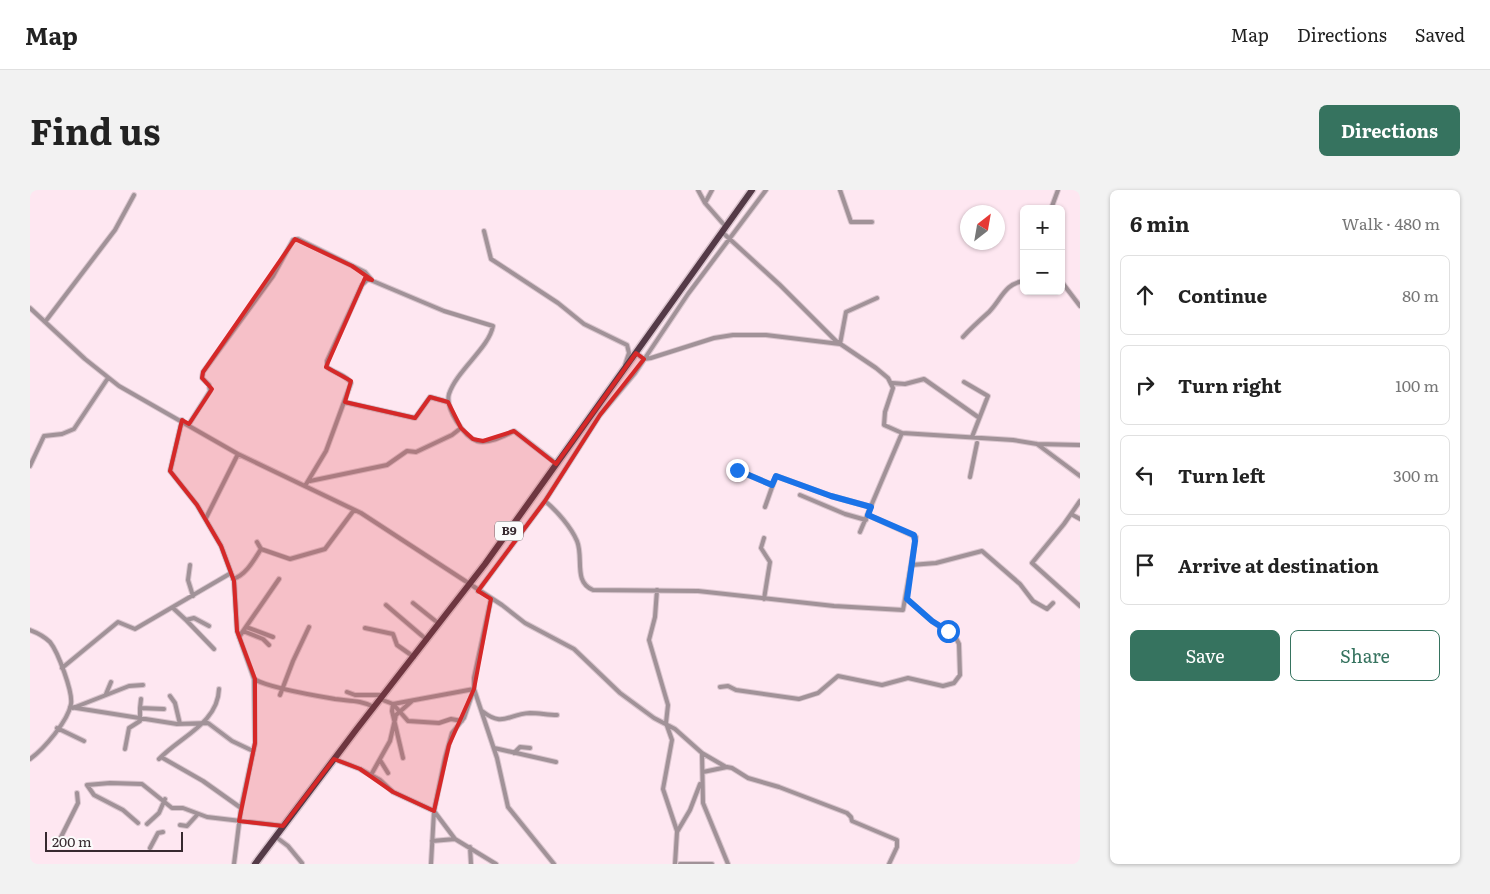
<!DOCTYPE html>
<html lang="en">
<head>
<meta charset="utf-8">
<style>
	body { margin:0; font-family:Literata,serif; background:#f2f2f2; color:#222 }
	.controls { position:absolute; right:15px; top:15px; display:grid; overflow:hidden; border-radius:8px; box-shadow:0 1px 4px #0004 }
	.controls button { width:45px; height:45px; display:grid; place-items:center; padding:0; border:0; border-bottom:1px solid #e0e0e0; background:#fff; color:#222; font:25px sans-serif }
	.compass { position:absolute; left:930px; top:15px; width:45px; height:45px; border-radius:50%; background:#fff; box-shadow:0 1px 4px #0004; rotate:31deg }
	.scale { position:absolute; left:15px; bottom:12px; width:138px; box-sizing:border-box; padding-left:5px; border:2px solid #37292f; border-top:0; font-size:14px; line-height:18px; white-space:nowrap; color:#37292f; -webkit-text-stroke:4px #fbfbfb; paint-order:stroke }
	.stop { position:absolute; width:15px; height:15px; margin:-11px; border:4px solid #1a73e8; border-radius:50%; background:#fff }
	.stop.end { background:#1a73e8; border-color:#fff; box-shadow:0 1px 5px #0008 }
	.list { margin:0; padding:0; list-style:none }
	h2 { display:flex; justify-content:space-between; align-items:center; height:65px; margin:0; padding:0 20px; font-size:21px }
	h2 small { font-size:16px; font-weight:400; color:#767676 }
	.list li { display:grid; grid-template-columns:32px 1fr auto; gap:15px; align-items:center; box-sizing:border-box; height:80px; margin:0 10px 10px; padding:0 10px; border:1px solid #e0e0e0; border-radius:8px }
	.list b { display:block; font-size:19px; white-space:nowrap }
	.list em { font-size:16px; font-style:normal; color:#767676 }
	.actions { display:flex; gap:10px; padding:15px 20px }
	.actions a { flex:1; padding:11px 0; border:1px solid #36735f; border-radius:8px; text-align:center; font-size:18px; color:#36735f }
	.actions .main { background:#36735f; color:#fff }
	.icon { flex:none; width:28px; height:28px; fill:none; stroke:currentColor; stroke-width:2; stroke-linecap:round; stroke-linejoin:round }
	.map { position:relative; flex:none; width:1050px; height:674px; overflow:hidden; border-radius:8px }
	header { display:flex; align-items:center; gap:30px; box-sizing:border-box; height:70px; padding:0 25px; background:#fff; border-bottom:1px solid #e0e0e0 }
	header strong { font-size:24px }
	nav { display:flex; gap:28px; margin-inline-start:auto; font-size:18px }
	.intro { display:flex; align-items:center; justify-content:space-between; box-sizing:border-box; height:120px; padding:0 30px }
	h1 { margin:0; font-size:35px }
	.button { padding:12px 22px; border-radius:8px; background:#36735f; color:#fff; font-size:18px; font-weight:700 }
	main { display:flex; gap:30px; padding:0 30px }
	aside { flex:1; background:#fff; border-radius:8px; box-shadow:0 1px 4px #0004 }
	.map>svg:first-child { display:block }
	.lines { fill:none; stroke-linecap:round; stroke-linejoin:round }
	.minor-casing { stroke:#dac5ce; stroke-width:6 }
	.trunk-casing { stroke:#dac5ce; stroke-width:9 }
	.minor { stroke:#a19298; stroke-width:4 }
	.trunk { stroke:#543a47; stroke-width:6 }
	.route { stroke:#1a73e8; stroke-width:6 }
	.marked { fill:#d62828; fill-opacity:0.2; stroke:#d62828; stroke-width:4; stroke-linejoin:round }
	.labels { text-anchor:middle; stroke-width:4; stroke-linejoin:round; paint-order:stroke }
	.shield { fill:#fbfbfb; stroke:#72686c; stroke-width:1 }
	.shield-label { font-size:12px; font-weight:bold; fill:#37292f }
</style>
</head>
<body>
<header>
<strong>Map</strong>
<nav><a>Map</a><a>Directions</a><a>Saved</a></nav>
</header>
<div class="intro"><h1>Find us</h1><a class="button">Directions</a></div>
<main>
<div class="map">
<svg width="1050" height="674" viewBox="0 0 1050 674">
	<rect width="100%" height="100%" fill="#fee7f1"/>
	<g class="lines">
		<g class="minor-casing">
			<path id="minor" d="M668 0 675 13
				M682 0 675 13 696 37
				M810 0 821 32H842
				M1021 19 1028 0
				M454 41 461 69 528 113 554 134 597 155 599 163 595 175
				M692 42 750 95 806 151 846 178 858 188 863 198 855 222 854 235 872 243 983 250 1007 254 1050 255
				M1031 91 1050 116
				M0 118 55 169 89 196 208 264 331 323 472 415 495 433 544 459 590 503 624 528 645 539 672 563 673 613 698 674
				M15 132 85 40 104 5
				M933 147C941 138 950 130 959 122 971 110 975 93 994 91
				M810 154 816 122 847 108
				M606 163 614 169 621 168 684 148 703 145H736L810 154
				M934 192 958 206 942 247
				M862 193 875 194 894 189 948 227
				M314 212 385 228 400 207 418 212
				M152 230 140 281 167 315 191 356 204 391 207 441 224 489 225 553 211 618 204 674
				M159 234 180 201 179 195 172 188 173 182 243 86 263 50 268 49 335 82 341 89
				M1007 254 1050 286
				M0 276 14 246 32 244 44 239 78 188
				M707 280 742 295
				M940 287 947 253
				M280 291 357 275 377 261 386 262 422 245 431 238
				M275 296 296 261 321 193C317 185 304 183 297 177V171L332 95 338 89 414 121 463 136C459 158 427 180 419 204 415 218 434 247 447 251 459 254 474 246 484 241L527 274
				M770 305 815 324 836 330
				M515 311C527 321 541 337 547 351 554 368 543 392 563 400L668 401 804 416 873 420 881 375 906 373 952 361 990 394 1003 411 1017 419 1023 413
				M1050 311 1034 334 1002 373 1050 416
				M735 317 746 286 801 306 841 317
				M1041 324 1050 329
				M838 325 886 347 881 375
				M176 328 208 264
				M830 342 872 243
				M734 348 731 358 740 372 734 409
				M231 359 260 369 295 359 324 320
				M160 375 158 390 163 406
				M203 389C216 385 224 370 231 359L227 352
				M627 400 625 427 619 450 638 515 636 533 642 550 633 599 647 641
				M448 401 515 311 570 225 605 183 658 104 736 0
				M383 413 408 433
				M356 415 397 450
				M143 418 156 430 164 428 179 436
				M156 430 184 459
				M216 437 243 447
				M335 438 363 444 367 455 384 467
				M0 440C8 443 14 446 20 452 28 462 43 502 41 514 38 531 14 559 0 569
				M213 441 233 449 239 455
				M209 447 249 389
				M32 478 88 432 105 439 201 383
				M224 489C239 498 287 506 305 509 319 511 331 510 344 517
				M690 497 698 496 706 500 769 509 788 503 808 486 852 495 878 488 913 496 924 493 930 485 929 454 926 448 902 431 877 409
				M317 502 325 505H353
				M76 504 81 492
				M250 505 263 471 279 437
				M140 506 145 513 150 534
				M350 509 363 514 444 499 467 568 478 617 524 674
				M363 514 378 531 409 533 421 529 432 531
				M363 514 362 521 373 568
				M40 517 147 534 178 533 202 551 223 561
				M43 518 99 496 113 495
				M110 518 111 509
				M452 521C474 538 477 524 500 523 509 523 518 525 527 525
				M27 538 54 551
				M464 558 526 572
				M95 559 99 538 110 531V518L134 519
				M484 563 490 557 500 558
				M672 563 696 577
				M131 567 173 591 211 618
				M129 569C150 547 188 533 189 499
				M304 569 330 579 350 590 363 602 404 621 425 649 466 674
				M350 570 358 583
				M673 582 697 577 702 578 718 588 749 597 817 623 821 627 822 631 867 650V657L859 674
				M341 585 360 551 366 525 382 511
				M108 633 93 620 64 605 57 595 80 593 112 594 142 618H153L177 627 253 636
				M117 634 129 623 135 609
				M150 635 157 636 167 625
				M246 647 258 656 272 673
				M30 649 48 613 47 603
				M402 651 425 649
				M440 657 441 674
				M120 658 128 643 133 642
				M401 674 404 621 415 568 422 543 434 528 444 499V488L461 409
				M645 674 647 642 660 620 670 594
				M650 674H682"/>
		</g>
		<g class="trunk-casing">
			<path id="trunk" d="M225 674 326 540 455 374 722 0"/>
		</g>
		<use href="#minor" class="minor"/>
		<use href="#trunk" class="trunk"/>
	</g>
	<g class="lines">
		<path class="route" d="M707 280 742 295 746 286 801 306 841 317 838 325 884 345 885 351 877 409 902 431 918 441"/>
	</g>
	<path class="marked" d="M265 49 322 76 342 90 335 88 296 177 321 191 315 212 385 228 400 207 418 212 431 238 443 249 453 251 484 241 526 274 606 163 614 169 570 225 515 311 448 401 461 409 444 499 419 555 404 621 363 602 330 579 304 569 253 636 209 631 225 553V489L207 441 204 391 191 356 167 315 140 281 152 230 159 234 182 199 172 188 173 182Z"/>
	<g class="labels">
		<rect class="shield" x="465" y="331.5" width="28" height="19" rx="4"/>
		<g class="shield-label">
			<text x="479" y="345">B9</text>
		</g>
	</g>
</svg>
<div class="controls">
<button>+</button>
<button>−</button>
</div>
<svg class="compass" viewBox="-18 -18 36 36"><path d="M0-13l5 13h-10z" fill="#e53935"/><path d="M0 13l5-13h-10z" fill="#767676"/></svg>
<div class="scale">200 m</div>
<div class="stop" style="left:918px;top:441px"></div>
<div class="stop end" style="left:707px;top:280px"></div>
</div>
<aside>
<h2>6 min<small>Walk · 480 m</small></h2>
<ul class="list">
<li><svg class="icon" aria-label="ahead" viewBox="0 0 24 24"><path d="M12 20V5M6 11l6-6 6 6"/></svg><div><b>Continue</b></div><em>80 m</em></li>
<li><svg class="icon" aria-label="right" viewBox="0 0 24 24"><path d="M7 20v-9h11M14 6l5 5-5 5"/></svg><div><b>Turn right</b></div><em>100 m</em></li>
<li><svg class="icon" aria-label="left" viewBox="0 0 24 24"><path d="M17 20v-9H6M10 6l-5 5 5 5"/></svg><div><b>Turn left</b></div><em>300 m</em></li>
<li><svg class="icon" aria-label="arrive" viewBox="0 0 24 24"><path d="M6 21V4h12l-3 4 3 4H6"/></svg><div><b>Arrive at destination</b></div></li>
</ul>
<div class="actions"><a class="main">Save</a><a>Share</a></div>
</aside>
</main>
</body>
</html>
